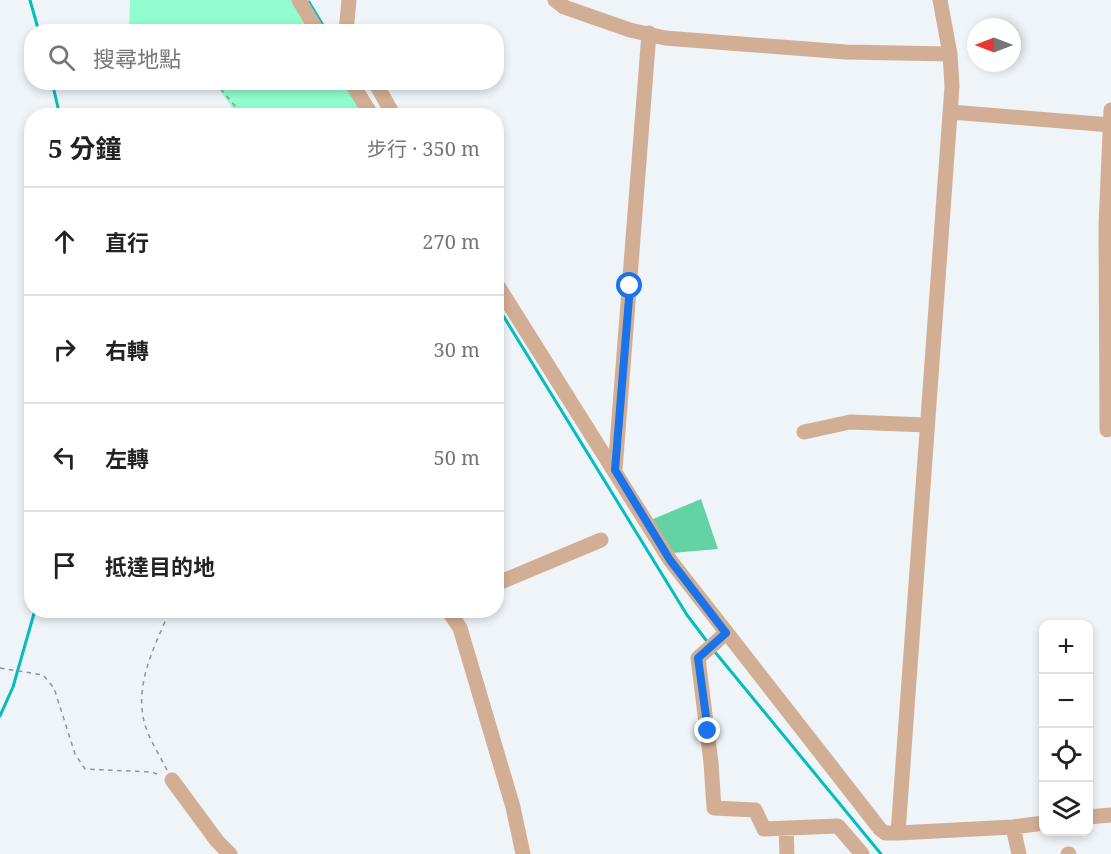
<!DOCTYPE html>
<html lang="zh-TW">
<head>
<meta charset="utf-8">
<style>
	body { margin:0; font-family:"Noto Serif","Noto Sans TC",serif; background:#f6f6f6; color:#222 }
	.controls { position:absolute; right:18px; bottom:18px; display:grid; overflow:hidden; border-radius:12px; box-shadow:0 3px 9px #0003 }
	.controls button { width:54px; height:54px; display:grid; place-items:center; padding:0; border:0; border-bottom:2px solid #e0e0e0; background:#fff; color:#222; font:30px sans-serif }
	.compass { position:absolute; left:967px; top:18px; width:54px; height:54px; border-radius:50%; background:#fff; box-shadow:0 3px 9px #0003; rotate:270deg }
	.stop { position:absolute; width:18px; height:18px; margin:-14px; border:4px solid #1a73e8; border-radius:50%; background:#fff }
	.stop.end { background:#1a73e8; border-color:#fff; box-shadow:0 2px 6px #0008 }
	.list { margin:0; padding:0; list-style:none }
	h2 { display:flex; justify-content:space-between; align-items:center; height:78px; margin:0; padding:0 24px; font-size:26px }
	h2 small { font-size:20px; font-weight:400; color:#767676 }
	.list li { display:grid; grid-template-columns:39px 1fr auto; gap:18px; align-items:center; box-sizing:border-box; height:108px; padding:0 24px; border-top:2px solid #e0e0e0 }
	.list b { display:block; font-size:22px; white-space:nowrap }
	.list em { font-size:20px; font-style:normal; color:#767676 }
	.icon { flex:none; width:33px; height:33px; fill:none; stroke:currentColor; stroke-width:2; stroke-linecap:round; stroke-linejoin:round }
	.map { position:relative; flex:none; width:1111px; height:854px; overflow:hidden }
	.search { position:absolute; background:#fff; box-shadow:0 3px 9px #0003; left:24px; top:24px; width:480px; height:66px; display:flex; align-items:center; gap:15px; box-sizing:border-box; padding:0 21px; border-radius:24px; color:#767676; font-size:22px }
	.panel { position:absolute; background:#fff; box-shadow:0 3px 9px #0003; left:24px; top:108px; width:480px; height:510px; border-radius:24px }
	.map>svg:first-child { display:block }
	.green { fill:#91fdce }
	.forest { fill:#63d3a5 }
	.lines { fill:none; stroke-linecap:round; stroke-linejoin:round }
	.stream { stroke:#04bdbe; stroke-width:3 }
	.path { stroke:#919598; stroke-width:1.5; stroke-dasharray:4.5 4.5; stroke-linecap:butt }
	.minor { stroke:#d2af94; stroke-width:15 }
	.route { stroke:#1a73e8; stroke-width:8 }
</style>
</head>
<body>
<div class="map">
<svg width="1111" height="854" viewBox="0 0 1111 854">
	<rect width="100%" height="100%" fill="#eff4f9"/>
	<path class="green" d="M130 0H292L311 31 129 32Z
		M215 83H343L363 115H234L233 109Z"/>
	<path class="forest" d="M701 499 718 549 672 553 653 519Z"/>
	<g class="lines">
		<path class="stream" d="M30 0 39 32
			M309 2 327 32
			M52 82 60 116
			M496 304 687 615 706 640
			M715 652 881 854
			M0 716 13 687 35 610"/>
		<path class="path" d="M215 82 235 106 238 116
			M0 668 43 675 54 688 75 754 85 769 151 772 160 775
			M167 770C160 756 151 742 146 728 132 687 155 646 170 610"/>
		<path class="minor" d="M299 0 318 32
			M555 0 564 7 630 30 665 38 846 52 950 54
			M346 32 349 0
			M351 82 372 116
			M376 84 394 116
			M951 112 1111 125
			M496 283 670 560 880 829 885 833H898L1013 827 1044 823
			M1107 430 1106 225 1111 110
			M804 432 850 422 927 425
			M615 470 649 33
			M496 584 601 540
			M448 610 460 628 513 807 523 854
			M726 633 698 658 711 763 714 808 755 810 764 829 838 826 862 854
			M172 780 217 841 230 854
			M1088 817 1111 815
			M1013 827 1019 854
			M786 829 787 854
			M898 833 952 86 950 54 940 0
			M1068 854H1069"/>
	</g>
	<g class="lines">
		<path class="route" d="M630 286 615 470 670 560 726 633 698 658 708 731"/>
	</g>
</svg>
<div class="controls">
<button>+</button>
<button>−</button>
<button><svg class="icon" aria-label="locate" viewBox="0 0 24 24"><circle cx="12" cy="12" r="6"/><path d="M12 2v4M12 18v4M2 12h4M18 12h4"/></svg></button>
<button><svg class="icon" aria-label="layers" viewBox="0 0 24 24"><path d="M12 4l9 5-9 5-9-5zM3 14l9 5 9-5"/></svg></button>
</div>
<svg class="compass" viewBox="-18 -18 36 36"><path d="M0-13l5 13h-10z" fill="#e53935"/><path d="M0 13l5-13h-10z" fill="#767676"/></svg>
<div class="stop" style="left:630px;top:286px"></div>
<div class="stop end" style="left:708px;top:731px"></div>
<div class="search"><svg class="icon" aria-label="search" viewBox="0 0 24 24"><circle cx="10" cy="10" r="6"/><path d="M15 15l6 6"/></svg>搜尋地點</div>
<section class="panel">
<h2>5 分鐘<small>步行 · 350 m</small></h2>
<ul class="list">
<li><svg class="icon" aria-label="ahead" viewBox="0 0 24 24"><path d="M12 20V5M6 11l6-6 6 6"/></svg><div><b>直行</b></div><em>270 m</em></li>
<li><svg class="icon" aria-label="right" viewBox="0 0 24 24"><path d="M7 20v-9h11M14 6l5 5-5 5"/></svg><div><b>右轉</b></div><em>30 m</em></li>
<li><svg class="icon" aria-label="left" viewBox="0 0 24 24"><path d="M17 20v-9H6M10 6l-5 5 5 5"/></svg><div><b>左轉</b></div><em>50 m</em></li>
<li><svg class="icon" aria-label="arrive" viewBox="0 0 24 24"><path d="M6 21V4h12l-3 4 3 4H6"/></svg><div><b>抵達目的地</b></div></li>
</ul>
</section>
</div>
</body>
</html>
